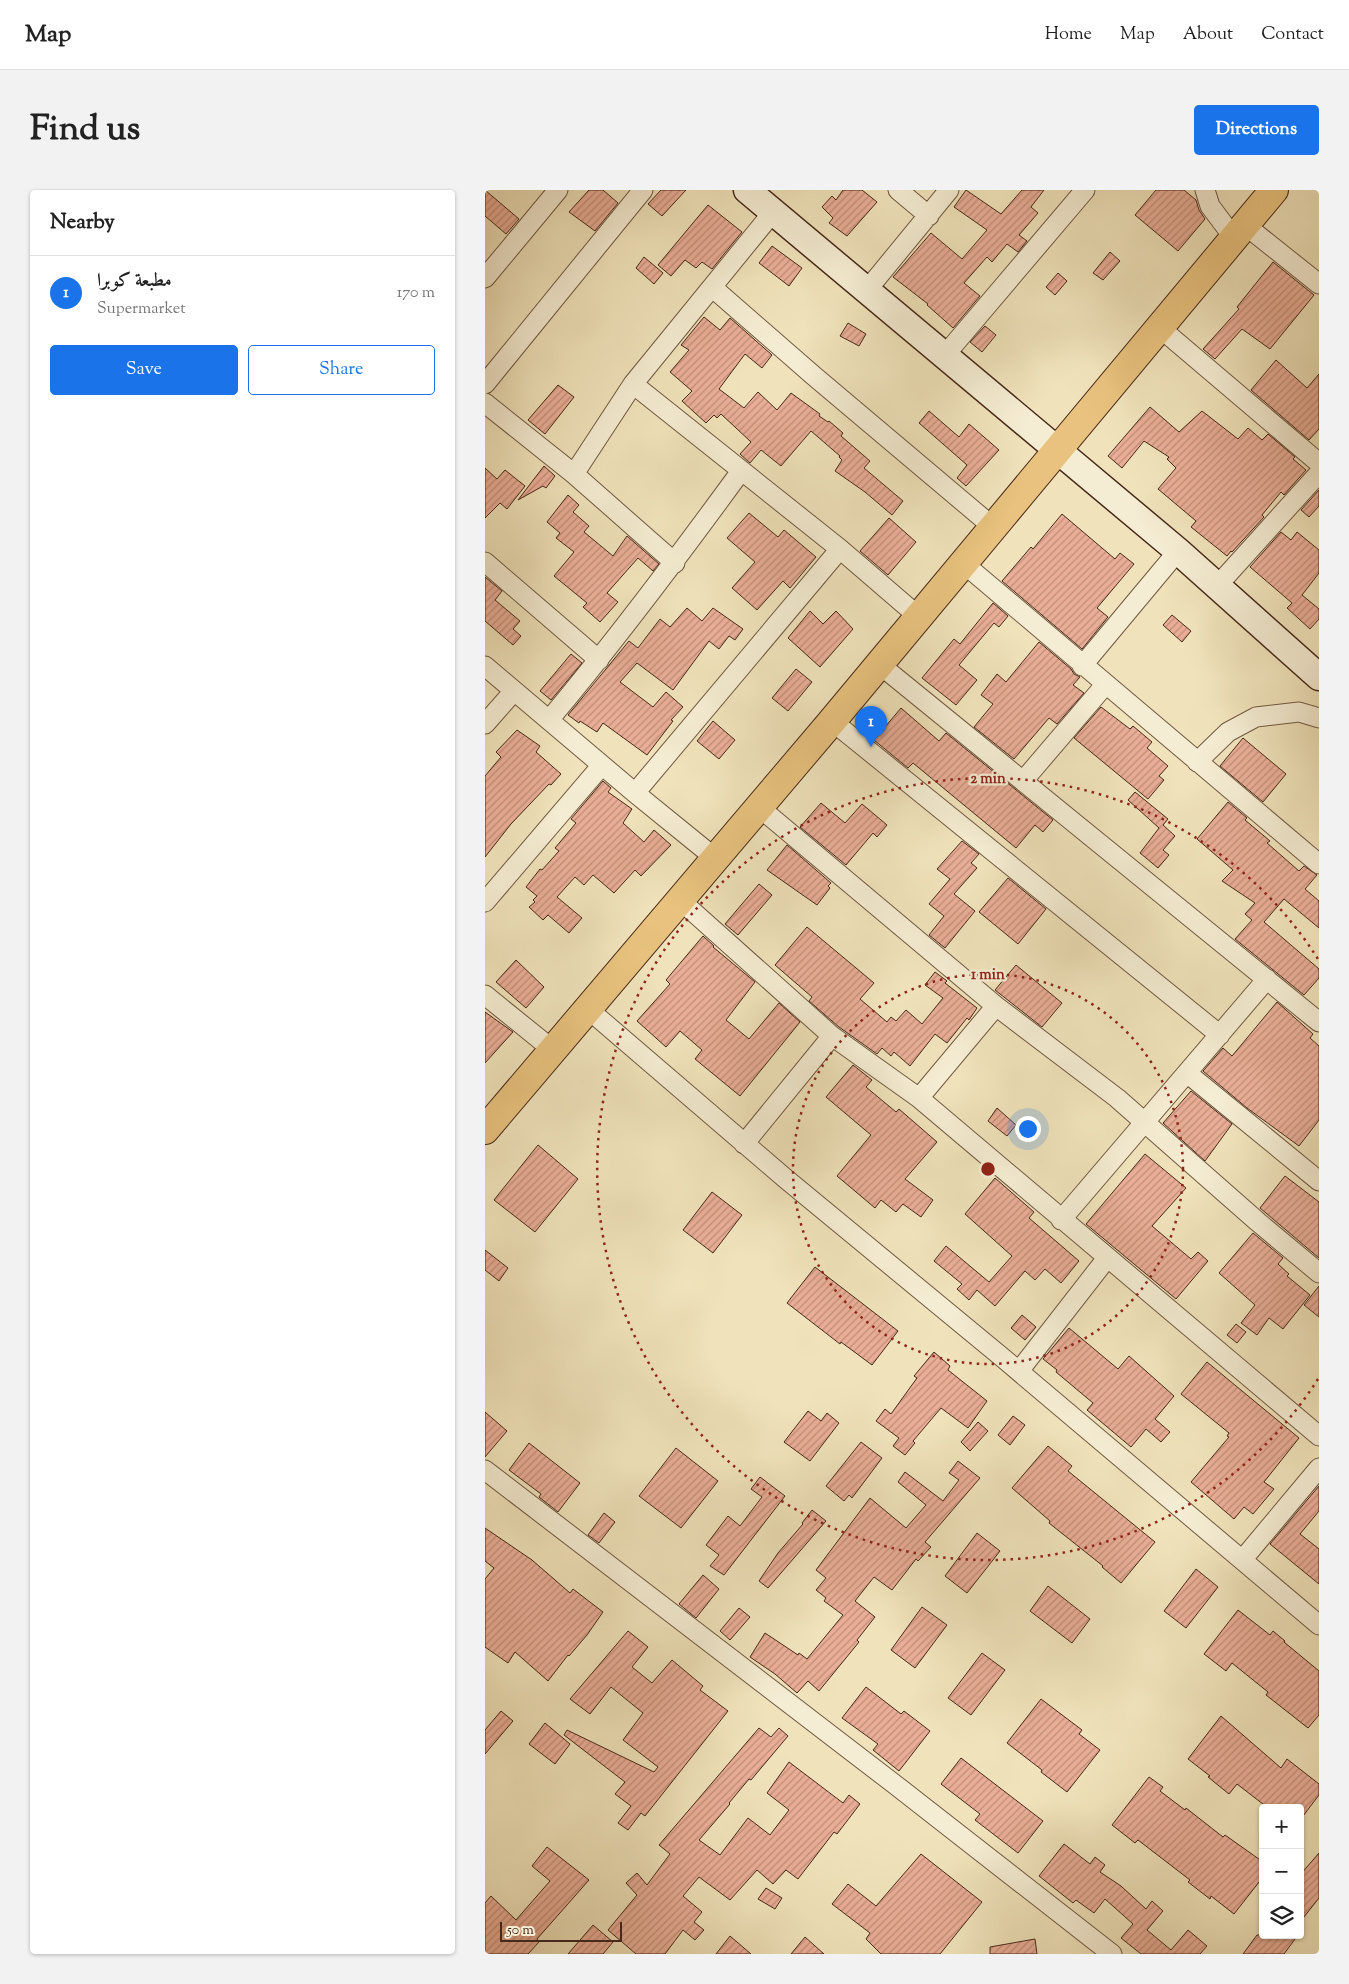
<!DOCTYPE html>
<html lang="en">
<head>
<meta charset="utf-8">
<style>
	body { margin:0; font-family:"Sorts Mill Goudy",Amiri,serif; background:#f2f2f2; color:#222 }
	.controls { position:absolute; right:15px; bottom:15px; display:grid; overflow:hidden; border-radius:5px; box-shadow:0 1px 4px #0004 }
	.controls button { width:45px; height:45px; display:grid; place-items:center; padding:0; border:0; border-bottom:1px solid #e0e0e0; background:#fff; color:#222; font:25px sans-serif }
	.scale { position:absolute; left:15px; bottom:12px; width:122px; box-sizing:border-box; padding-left:5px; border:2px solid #48291a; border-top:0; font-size:14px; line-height:18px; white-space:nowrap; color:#48291a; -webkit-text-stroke:4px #f5edd3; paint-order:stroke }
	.you { position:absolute; left:542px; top:938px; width:18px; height:18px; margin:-12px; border:4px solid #fff; border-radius:50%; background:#1a73e8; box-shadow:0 0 0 8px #1a73e833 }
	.badge { display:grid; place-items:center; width:32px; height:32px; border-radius:50%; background:#1a73e8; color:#fff; font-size:16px; font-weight:700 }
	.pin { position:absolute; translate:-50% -41px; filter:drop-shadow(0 1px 2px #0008) }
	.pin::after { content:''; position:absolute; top:26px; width:18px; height:15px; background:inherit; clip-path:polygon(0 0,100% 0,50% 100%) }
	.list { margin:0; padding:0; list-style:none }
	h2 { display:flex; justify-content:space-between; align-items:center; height:65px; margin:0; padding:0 20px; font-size:21px }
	h2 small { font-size:16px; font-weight:400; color:#767676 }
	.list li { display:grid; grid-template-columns:32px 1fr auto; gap:15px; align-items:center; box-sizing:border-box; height:75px; padding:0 20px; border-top:1px solid #e0e0e0 }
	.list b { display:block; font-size:19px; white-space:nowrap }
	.list p { margin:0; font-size:16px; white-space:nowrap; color:#767676 }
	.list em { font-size:16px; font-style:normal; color:#767676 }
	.actions { display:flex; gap:10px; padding:15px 20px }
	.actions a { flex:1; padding:11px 0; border:1px solid #1a73e8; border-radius:5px; text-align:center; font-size:18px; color:#1a73e8 }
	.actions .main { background:#1a73e8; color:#fff }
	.icon { flex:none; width:28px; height:28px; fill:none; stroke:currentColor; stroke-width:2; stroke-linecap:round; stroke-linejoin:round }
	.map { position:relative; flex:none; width:834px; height:1764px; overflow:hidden; border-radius:5px }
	header { display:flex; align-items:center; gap:30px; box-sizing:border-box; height:70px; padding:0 25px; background:#fff; border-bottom:1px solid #e0e0e0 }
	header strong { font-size:24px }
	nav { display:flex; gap:28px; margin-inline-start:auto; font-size:18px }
	.intro { display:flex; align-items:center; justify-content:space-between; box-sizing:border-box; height:120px; padding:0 30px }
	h1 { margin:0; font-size:35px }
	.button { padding:12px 22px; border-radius:5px; background:#1a73e8; color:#fff; font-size:18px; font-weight:700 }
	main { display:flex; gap:30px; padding:0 30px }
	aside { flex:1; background:#fff; border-radius:5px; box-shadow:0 1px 4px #0004 }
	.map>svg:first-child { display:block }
	.building { fill:url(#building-hatch); stroke:#48291a }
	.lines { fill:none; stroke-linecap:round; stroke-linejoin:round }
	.street-casing { stroke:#725842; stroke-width:21 }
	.secondary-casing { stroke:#48291a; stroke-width:29 }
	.highway-casing { stroke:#48291a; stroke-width:30 }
	.street { stroke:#f5edd3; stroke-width:19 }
	.secondary { stroke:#f5edd3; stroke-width:26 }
	.highway { stroke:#e8c27e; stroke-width:28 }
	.ring { fill:none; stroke:#8f2418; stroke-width:2.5; stroke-dasharray:2.5 5 }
	.centre { fill:#8f2418; stroke:#f5edd3; stroke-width:2.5 }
	.ring-label { font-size:15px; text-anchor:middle; font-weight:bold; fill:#8f2418; stroke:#f5edd3; stroke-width:4.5; stroke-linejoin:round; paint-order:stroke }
</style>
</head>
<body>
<header>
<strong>Map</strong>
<nav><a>Home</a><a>Map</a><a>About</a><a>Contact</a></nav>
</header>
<div class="intro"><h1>Find us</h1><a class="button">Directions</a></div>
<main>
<aside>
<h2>Nearby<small></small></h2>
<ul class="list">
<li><span class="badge">1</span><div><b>مطبعة كوبرا</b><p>Supermarket</p></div><em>170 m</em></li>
</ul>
<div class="actions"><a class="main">Save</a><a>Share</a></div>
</aside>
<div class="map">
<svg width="834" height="1764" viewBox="0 0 834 1764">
	<defs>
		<pattern id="building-hatch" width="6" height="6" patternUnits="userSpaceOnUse" patternTransform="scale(1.25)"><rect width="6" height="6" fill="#eaae97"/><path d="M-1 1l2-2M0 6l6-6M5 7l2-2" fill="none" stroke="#c08e7a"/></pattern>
	</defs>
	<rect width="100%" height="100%" fill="#f0e3bb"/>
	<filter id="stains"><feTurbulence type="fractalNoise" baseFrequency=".004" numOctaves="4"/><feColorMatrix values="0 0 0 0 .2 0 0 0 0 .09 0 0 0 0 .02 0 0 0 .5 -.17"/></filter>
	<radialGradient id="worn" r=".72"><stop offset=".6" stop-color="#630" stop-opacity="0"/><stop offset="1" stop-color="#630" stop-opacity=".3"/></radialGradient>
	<path class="building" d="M0 0 34 29 21 44 0 26Z
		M104 0H118L133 13 110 41 84 22Z
		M176 0H201L177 26 163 14Z
		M358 0H377L392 12 362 46 344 33 348 28 337 17 347 6 351 10Z
		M481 0 516 24 537 0H559L546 17 553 23 534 45 542 51 533 62 522 54 507 72 502 67 479 93 495 106 468 138 442 115 443 114 408 87 446 43 477 69 502 40 469 17Z
		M671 0H699L711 10 714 20 720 29 693 61 650 25Z
		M223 15 257 42 227 79 217 72 211 78 200 70 186 86 173 75Z
		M287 56 317 78 304 96 274 73Z
		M625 62 635 71 618 90 608 83Z
		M159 67 178 83 169 94 151 78Z
		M788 72 829 105 785 159 757 139 730 169 718 159 754 119 752 117Z
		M573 83 582 91 570 105 561 97Z
		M219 127 235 140 245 128 287 165 277 178 260 164 234 199 259 218 273 202 292 220 306 203 335 224 334 226 343 232 344 231 358 243 356 246 385 271 379 278 418 311 407 325 380 302 350 281 357 270 354 267 355 266 326 241 296 276 276 260 265 273 255 264 266 252 236 224 232 228 229 225 221 233 197 211 207 201 185 182 204 160 196 155Z
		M363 133 381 144 374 156 355 146Z
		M500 136 511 145 497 162 485 152Z
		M791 170 822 198 834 184V239L824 250 766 200Z
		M73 195 89 207 60 244 43 230Z
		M665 217 694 242 717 221 753 249 763 238 777 250 783 244 810 267 808 269 821 280 799 305 796 302 777 325 779 327 747 362 746 361 742 366 706 337 711 331 673 299 691 278 682 269 684 267 659 251 637 278 623 266Z
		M444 221 474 247 484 234 514 260 481 296 472 288 482 275 434 233Z
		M59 276 70 286 61 298 58 296 33 310Z
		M0 278 12 289 20 280 40 296 22 319 15 313 0 328Z
		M834 300V316L824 327 816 320Z
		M83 305 94 315 88 322 104 336 99 342 128 366 142 346 174 374 168 381 153 368 122 403 133 412 115 432 98 417 102 413 69 386 89 362 71 348 75 343 62 332Z
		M264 323 293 347 299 340 331 367 305 398 298 391 272 420 247 398 270 372 242 348Z
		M577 324 630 369 635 363 649 374 612 418 623 427 597 459 517 391 546 357 548 359Z
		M404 328 431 352 403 385 375 361Z
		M796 342 806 350 812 342 834 360V383L817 405 834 419V429L825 439 802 418 807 413 765 377Z
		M0 387 17 401 10 410 35 431 28 439 36 446 28 455 0 431Z
		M508 413 523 426 514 437 509 433 474 475 492 490 471 515 437 488 469 449 475 454Z
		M202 418 217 431 228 418 258 439 250 450 244 446 234 459 224 451 188 500 152 473 135 492 168 517 181 502 198 517 186 530 188 531 162 565 118 533 112 542 95 531 94 533 83 525 144 451 153 458 175 429 185 437Z
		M325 421 338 434 351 421 368 439 335 477 303 448Z
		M687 425 706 441 697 452 678 435Z
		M554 452 586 479 589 484 595 487 588 495 599 503 572 534 564 528 529 569 489 537 508 514 496 505 512 484 521 492Z
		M86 464 97 473 66 510 55 501Z
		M311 479 327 492 303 521 287 508Z
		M616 517 645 539 648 536 667 552 662 558 683 576 674 586 679 590 663 609 589 548Z
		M416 518 454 551 461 543 568 630 558 642 550 635 531 658 428 573 423 578 389 550Z
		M228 531 250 550 234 569 212 551Z
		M32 540 55 556 51 562 76 584 66 595 64 594 26 634 0 667V586L16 567 11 562Z
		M758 548 801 584 778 612 735 576Z
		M118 591 126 598 123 602 147 619 138 633 159 652 169 640 186 655 156 686 150 680 129 703 108 685 99 695 90 687 72 707 97 728 84 743 63 725 58 730 44 717 50 712 48 710 52 706 41 697 55 679 57 680 74 661 70 658 91 633 86 629Z
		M650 602 683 629 678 635 690 646 678 660 684 665 673 678 655 663 674 638 643 610Z
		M743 612 762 628 760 630 785 651 782 653 814 681 819 676 832 685 820 699 834 711V738L799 709 779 732 834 779V788L819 805 750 749 767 730 760 724 770 713 737 691 748 680 712 649Z
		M336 613 360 633 377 614 402 635 392 647 388 643 361 675 315 637Z
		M477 651 494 664 486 673 492 678 469 704 490 721 460 758 444 745 459 726 444 714 465 689 452 679Z
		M302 655 346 693 343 696 345 698 332 715 282 680Z
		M523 688 561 719 533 754 494 722Z
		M274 694 287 705 253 745 240 734Z
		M322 737 389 793 375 809 402 832 406 827 411 831 421 820 437 834 458 808 440 795 450 782 462 791 460 793 492 818 484 830 482 828 462 853 450 844 425 876 409 862 406 866 397 858 392 864 354 837 324 811 327 807 290 775Z
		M218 746 229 756 228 757 270 792 241 830 264 849 294 813 315 832 255 906 210 869 217 860 195 841 181 857 152 831 185 794 181 790Z
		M31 770 59 797 41 818 11 792Z
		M531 775 577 813 557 837 510 800Z
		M792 812 828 844 825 848 834 856V930L814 956 762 918 718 881 738 858 747 866Z
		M0 822 28 842 0 873Z
		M368 875 387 890 381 897 411 922 414 919 452 952 420 989 448 1010 436 1027 418 1014 411 1022 396 1010 390 1018 352 986 386 945 341 907Z
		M706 901 747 934 720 971 678 933Z
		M512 918 531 935 522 946 503 931Z
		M53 955 93 989 50 1042 9 1010Z
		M660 964 701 998 667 1036 706 1069 713 1062 723 1071 691 1109 601 1034Z
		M800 986 834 1012V1068L775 1018Z
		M510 988 549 1022 544 1028 594 1071 576 1093 560 1079 550 1090 540 1081 510 1116 492 1100 484 1110 472 1099 477 1094 449 1071 461 1056 504 1092 527 1066 480 1024Z
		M227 1002 257 1025 228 1063 198 1040Z
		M768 1043 798 1068 793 1074 804 1084 802 1086 825 1105 798 1139 784 1128 772 1145 756 1133 770 1115 734 1083Z
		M0 1060 23 1078 14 1091 0 1080Z
		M330 1077 413 1141 387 1175 356 1152 355 1154 302 1113Z
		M834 1096V1127L819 1115Z
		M537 1125 551 1137 540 1150 526 1138Z
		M751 1134 761 1142 752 1153 742 1145Z
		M584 1138 633 1179 644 1166 689 1206 670 1229 685 1242 676 1252 661 1239 646 1257 602 1220 608 1213 571 1182 572 1180 558 1169Z
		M449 1162 465 1176 463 1180 502 1211 483 1238 456 1218 428 1251 430 1253 420 1265 408 1256 414 1248 391 1231 400 1219 406 1224 432 1188 429 1186Z
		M722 1172 814 1248 779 1292 789 1299 768 1324 759 1317 749 1329 706 1292 744 1247 742 1246 744 1243 696 1204Z
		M323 1221 336 1231 342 1223 354 1233 325 1271 299 1252Z
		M0 1222 22 1241 0 1267Z
		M528 1226 540 1235 525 1255 513 1245Z
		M493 1232 503 1241 485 1261 476 1252Z
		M376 1252 397 1268 367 1308 364 1305 359 1311 341 1296Z
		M44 1253 95 1293 73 1322 54 1307 56 1304 24 1280Z
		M563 1256 587 1276 583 1281 670 1352 636 1393 617 1377 618 1376 564 1333 565 1331 527 1298Z
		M191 1258 233 1291 196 1338 154 1306Z
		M473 1271 495 1288 440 1352 446 1357 433 1371 431 1369 407 1400 389 1387 370 1411 390 1427 372 1450 374 1452 334 1501 323 1491 312 1503 290 1484 265 1467 280 1443 313 1465 314 1463 322 1469 358 1425 339 1411 341 1408 331 1400 341 1388 331 1380 385 1308 421 1338 441 1315 413 1292 420 1282 458 1311 474 1290 464 1283Z
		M275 1287 300 1306 239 1385 225 1376 234 1365 221 1355 243 1326 255 1336 277 1307 266 1299Z
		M834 1296V1321L815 1344 834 1359V1394L785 1354Z
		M327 1320 341 1331 283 1398 274 1391 293 1363 318 1334 317 1333Z
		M119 1323 130 1332 114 1353 103 1345Z
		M0 1338 47 1370 85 1403 88 1399 118 1422 102 1445 84 1466 83 1465 63 1491 30 1462 23 1473 0 1457V1389L9 1378 0 1371Z
		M492 1343 515 1361 482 1403 460 1386Z
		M711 1379 733 1397 701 1438 679 1421Z
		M218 1385 234 1399 211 1428 194 1414Z
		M563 1396 605 1429 587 1453 545 1421Z
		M437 1417 462 1435 430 1478 406 1460Z
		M254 1418 265 1427 245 1450 235 1441Z
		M753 1420 785 1445 788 1441 800 1451 799 1452 834 1481V1525L823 1538 781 1505 783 1502 747 1473 741 1481 719 1464Z
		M143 1441 163 1457 147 1477 167 1493 187 1470 218 1496 215 1500 243 1521 160 1626 156 1623 143 1640 133 1633 146 1616 130 1604 140 1592 79 1545 82 1540 169 1582 173 1577 138 1550 158 1523 126 1497 105 1524 85 1509Z
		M497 1463 520 1480 486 1525 463 1508Z
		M381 1497 416 1524 419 1521 445 1541 414 1581 388 1560 393 1554 357 1528Z
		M556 1509 597 1540 594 1544 615 1560 582 1602 556 1582 557 1580 522 1553Z
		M16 1521 28 1531 0 1564V1540Z
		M736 1526 796 1578 802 1569 834 1594V1605L815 1630V1618H783L752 1594 744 1604 723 1587 725 1586 703 1569Z
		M60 1533 85 1554 70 1574 44 1554Z
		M274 1538 286 1547 294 1538 303 1546 266 1590 264 1589 244 1613 245 1614 214 1650 235 1665 263 1628 285 1645 304 1620 282 1603 304 1572 358 1613 364 1605 375 1614 352 1644 349 1642 313 1689 301 1680 288 1694 272 1680 245 1710 214 1687 198 1706 217 1722 209 1732 219 1740 210 1750 198 1740 180 1764H151L123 1740 152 1705 141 1693 152 1683 162 1695 185 1664 174 1655Z
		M476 1568 558 1631 533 1663 490 1630 495 1624 456 1594Z
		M664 1587 678 1597 675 1601 700 1620 701 1618 738 1647 740 1645 778 1672V1687L749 1724 726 1706 725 1709 703 1692 705 1690 653 1650 650 1653 627 1635Z
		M579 1654 605 1674 610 1667 620 1675 615 1682 636 1696 661 1719 667 1711 678 1721 662 1740 686 1760 703 1740 722 1756 715 1764H656L636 1748 648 1734 620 1709 609 1723 591 1710 588 1713 554 1686Z
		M62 1657 104 1690 52 1749 54 1752 43 1764H0V1713L6 1706 31 1730 65 1691 47 1676Z
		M834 1663V1708L815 1732V1685Z
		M436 1664 497 1712 455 1764H396L381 1749 385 1743 347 1714 363 1694 391 1716Z
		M281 1698 297 1708 290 1719 273 1709Z
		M108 1735 128 1752 118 1764H83Z
		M772 1745H813L799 1764H758Z
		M245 1746 266 1764H231Z
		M320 1747 339 1764H306Z
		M550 1749 552 1764H505V1757Z"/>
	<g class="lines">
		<g class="street-casing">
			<path id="street" d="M413 0 444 26
				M720 0 725 16 749 48
				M760 35 834 94
				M0 88 73 0
				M228 98 329 186 508 337
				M382 100 464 0
				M674 137 834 273
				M460 165 600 0
				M0 194 158 0
				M148 194 355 359 434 427
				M0 213 89 284 190 373
				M89 284 148 194 288 22
				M0 372 114 470
				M478 373 834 674
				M733 395 834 283
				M394 474 834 832
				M0 476 150 603 230 668
				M597 476 693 361
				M64 530C132 449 194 366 256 281
				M347 531 735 845
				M0 534 29 501
				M712 572 743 542 771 527 814 522 834 528
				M538 591 620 495
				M150 603 355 359
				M274 617 511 816 632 908 773 1032 834 1083
				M195 710 347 846 434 908 834 1246
				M0 712 117 575
				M0 805 68 860
				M103 819 301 989 518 1168 834 1435
				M702 883 834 991
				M434 908 511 816
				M259 954 347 846
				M576 1030 782 789
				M534 1181 622 1068
				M0 1280 408 1593 627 1764
				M758 1369 834 1278"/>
		</g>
		<g class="secondary-casing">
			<path id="secondary" d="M262 0 693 361 834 487"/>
		</g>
		<g class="highway-casing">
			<path id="highway" d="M0 940 347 531 789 0"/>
		</g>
		<use href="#street" class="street"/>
		<use href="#secondary" class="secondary"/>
		<use href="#highway" class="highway"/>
	</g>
	<g class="ring">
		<circle cx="503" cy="979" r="195"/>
		<path d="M833 1189A391 391 0 1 1 833 769"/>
	</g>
	<circle cx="503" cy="979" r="8" class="centre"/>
	<g class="ring-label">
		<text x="503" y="593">2 min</text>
		<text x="503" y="789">1 min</text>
	</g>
	<rect width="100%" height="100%" filter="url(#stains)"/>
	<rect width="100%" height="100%" fill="url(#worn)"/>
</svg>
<div class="controls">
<button>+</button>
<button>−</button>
<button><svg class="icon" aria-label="layers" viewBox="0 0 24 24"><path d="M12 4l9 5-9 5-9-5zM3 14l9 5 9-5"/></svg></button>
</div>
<div class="scale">50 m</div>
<div class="you"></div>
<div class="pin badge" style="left:386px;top:557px">1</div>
</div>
</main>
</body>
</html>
